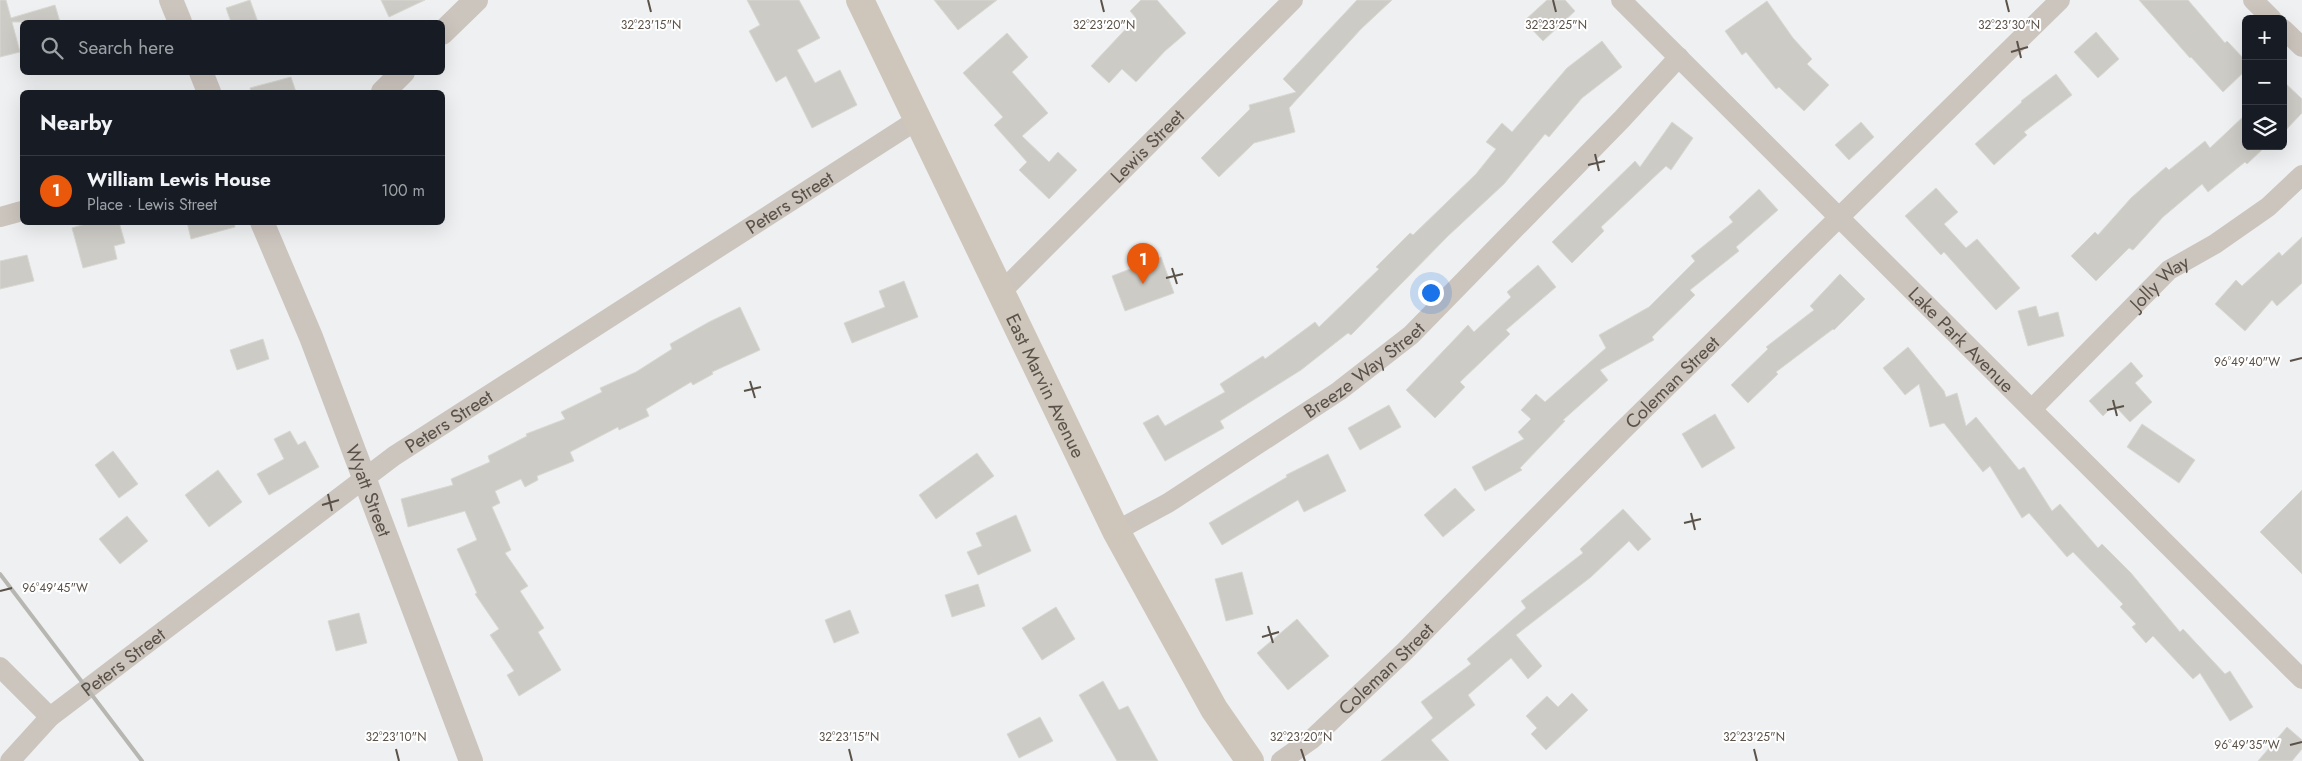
<!DOCTYPE html>
<html lang="en">
<head>
<meta charset="utf-8">
<style>
	body { margin:0; font-family:Jost,sans-serif; background:#242831; color:#f1f3f6 }
	.controls { position:absolute; right:15px; top:15px; display:grid; overflow:hidden; border-radius:8px; box-shadow:0 5px 20px #0002 }
	.controls button { width:45px; height:45px; display:grid; place-items:center; padding:0; border:0; border-bottom:1px solid #363941; background:#171b24; color:#f1f3f6; font:25px sans-serif }
	.you { position:absolute; left:1430px; top:292px; width:18px; height:18px; margin:-12px; border:4px solid #fff; border-radius:50%; background:#1a73e8; box-shadow:0 0 0 8px #1a73e833 }
	.badge { display:grid; place-items:center; width:32px; height:32px; border-radius:50%; background:#ea580c; color:#fff; font-size:16px; font-weight:700 }
	.pin { position:absolute; translate:-50% -41px; filter:drop-shadow(0 1px 2px #0008) }
	.pin::after { content:''; position:absolute; top:26px; width:18px; height:15px; background:inherit; clip-path:polygon(0 0,100% 0,50% 100%) }
	.list { margin:0; padding:0; list-style:none }
	h2 { display:flex; justify-content:space-between; align-items:center; height:65px; margin:0; padding:0 20px; font-size:21px }
	h2 small { font-size:16px; font-weight:400; color:#9ea1a6 }
	.list li { display:grid; grid-template-columns:32px 1fr auto; gap:15px; align-items:center; box-sizing:border-box; height:70px; padding:0 20px; border-top:1px solid #363941 }
	.list b { display:block; font-size:19px; white-space:nowrap }
	.list p { margin:0; font-size:16px; white-space:nowrap; color:#9ea1a6 }
	.list em { font-size:16px; font-style:normal; color:#9ea1a6 }
	.icon { flex:none; width:28px; height:28px; fill:none; stroke:currentColor; stroke-width:2; stroke-linecap:round; stroke-linejoin:round }
	.map { position:relative; flex:none; width:2302px; height:761px; overflow:hidden }
	.search { position:absolute; background:#171b24; box-shadow:0 5px 20px #0002; left:20px; top:20px; width:425px; height:55px; display:flex; align-items:center; gap:12px; box-sizing:border-box; padding:0 18px; border-radius:8px; color:#9ea1a6; font-size:19px }
	.panel { position:absolute; background:#171b24; box-shadow:0 5px 20px #0002; left:20px; top:90px; width:425px; height:135px; border-radius:8px }
	.map>svg:first-child { display:block }
	.building { fill:#cdcbc5; stroke:#d9d8d3 }
	.lines { fill:none; stroke-linecap:round; stroke-linejoin:round }
	.minor { stroke:#ccc5be; stroke-width:20 }
	.tertiary { stroke:#ccc5be; stroke-width:24 }
	.secondary { stroke:#cfc6bb; stroke-width:28 }
	.rail { stroke:#b8b6b1; stroke-width:4 }
	.ticks { fill:none; stroke:#5a5148; stroke-width:2 }
	.labels { text-anchor:middle; stroke-width:4; stroke-linejoin:round; paint-order:stroke }
	.street-label { font-size:19px; fill:#5a5148; stroke:#fff }
	.ticks-label { font-size:12px; text-anchor:middle; fill:#5a5148; stroke:#fff; stroke-width:4; stroke-linejoin:round; paint-order:stroke }
</style>
</head>
<body>
<div class="map">
<svg width="2302" height="761" viewBox="0 0 2302 761">
	<rect width="100%" height="100%" fill="#eef0f1"/>
	<path class="building" d="M0 0H6L11 18 55 5 60 22H12L20 52 0 57Z
		M250 0 258 22H231L226 8Z
		M381 0H425L389 17Z
		M747 0H799L820 38 797 50 815 83 840 70 857 105 812 128 786 76 776 82 749 31 760 25Z
		M934 0H997L958 30Z
		M1141 0H1157L1186 33 1165 51 1136 82 1122 69 1109 83 1091 66 1136 18 1130 11Z
		M1357 0H1392L1361 29 1289 108 1295 132 1254 143 1219 177 1201 158 1250 109 1249 105 1296 92 1283 79Z
		M1547 0H1565L1575 11 1543 41 1524 21Z
		M2139 0H2188L2225 43 2227 41 2246 61V70L2223 92 2191 57 2190 58Z
		M1767 1 1793 38 1812 59 1807 64 1829 85 1804 111 1779 87 1776 89 1746 52 1742 55 1725 31Z
		M2096 32 2119 59 2098 78 2074 52Z
		M1007 33 1028 57 1012 72 1048 113 1022 136 1049 162 1058 152 1077 170 1049 199 1019 170 1027 162 994 125 1003 117 963 73Z
		M1602 41 1622 67 1582 98 1549 137 1545 134 1504 184 1448 236 1351 335 1348 333 1301 370 1220 421 1224 428 1165 461 1143 423 1158 415 1165 426 1225 392 1220 384 1263 356 1265 359 1315 322 1319 327 1379 269 1376 267 1410 233 1413 235 1476 174 1496 149 1486 142 1502 123 1512 132 1567 68Z
		M2056 74 2072 95 2024 132 2027 135 1994 165 1975 144 2022 102 2021 101Z
		M291 77 296 92H251L250 88Z
		M2283 81 2302 99V113L2283 133Z
		M2246 114V146H2266L2247 164 2245 162 2208 192 2202 184 2163 217 2133 250 2129 248 2096 281 2071 256 2095 232 2098 235 2131 198 2166 167 2169 170 2205 141 2210 148Z
		M1672 122 1693 138 1671 170 1666 166 1601 227 1604 231 1572 263 1552 242 1635 161 1640 167Z
		M1861 122 1874 137 1849 160 1835 145Z
		M1936 188 1958 212 1944 224 1966 248 1977 239 2020 288 1996 310 1944 252 1941 255 1905 216Z
		M1759 189 1778 210 1736 247 1739 251 1690 290 1695 295 1652 337 1654 340 1600 370 1608 380 1563 420 1565 421 1520 468 1522 470 1485 491 1472 467 1524 439 1518 432 1531 419 1521 410 1536 394 1545 402 1606 348 1599 335 1649 307 1695 261 1691 256 1733 222 1729 217Z
		M92 222H119L125 243 114 246 117 259 83 268 72 228Z
		M187 222H234L235 227 191 239Z
		M2302 237V283L2277 306 2272 300 2245 331 2215 304 2236 280 2242 286 2279 252 2282 256Z
		M27 255 34 281 0 289V261Z
		M1161 257 1174 293 1125 311 1112 276Z
		M1538 265 1556 287 1506 330 1510 334 1460 382 1465 387 1435 418 1406 390 1468 325 1474 332 1511 297 1507 292Z
		M1840 274 1865 299 1834 330 1833 329 1776 372 1778 374 1748 403 1731 385 1768 349 1766 347 1814 310 1810 306Z
		M904 281 918 317 852 343 844 323 885 307 879 291Z
		M2036 306 2039 317 2058 312 2064 336 2028 346 2018 311Z
		M740 307 760 350 712 372 713 374 693 385 691 382 646 409 649 416 619 430 618 427 570 452 574 461 537 476 538 480 525 487 521 479 495 491 500 503 492 507 511 550 505 553 528 586 520 591 544 628 538 632 561 670 519 696 507 675 514 671 490 635 499 629 475 594 477 593 457 549 477 540 465 511 408 527 401 499 453 485 451 479 490 462 488 456 527 436 526 434 565 419 561 412 602 392 600 388 636 372 672 349 670 344 709 322Z
		M263 339 269 359 237 370 230 350Z
		M1908 347 1944 391 1946 397 1957 393 1966 426 1976 417 2019 470 2024 467 2052 511 2060 504 2098 548 2102 544 2131 573 2180 632 2183 629 2225 674 2230 671 2253 707 2230 721 2200 673 2193 679 2153 636 2146 643 2132 627 2136 624 2120 607 2123 604 2073 552 2067 557 2029 513 2022 518 1990 466 1983 472 1944 423 1930 427 1919 384 1905 395 1883 368Z
		M2131 362 2143 376 2135 383 2152 402 2130 422 2114 405 2103 416 2089 401Z
		M1389 405 1401 427 1360 450 1348 428Z
		M1715 414 1735 448 1702 468 1682 434Z
		M2142 424 2195 460 2179 483 2127 447Z
		M290 431 298 445 305 441 319 467 269 495 257 474 284 459 274 439Z
		M113 451 138 484 119 498 95 465Z
		M977 453 994 476 936 519 919 495Z
		M1328 454 1346 491 1304 512 1298 500 1222 545 1209 523 1287 477 1286 475Z
		M218 470 242 502 209 527 185 495Z
		M1455 488 1475 510 1443 537 1424 515Z
		M2302 490V574L2260 532Z
		M1623 509 1651 539 1638 551 1629 541 1591 577 1516 635 1542 666 1528 679 1511 658 1468 695 1475 705 1431 740 1449 761H1381L1433 718 1421 702 1471 664 1467 659 1526 608 1521 601 1583 553 1580 549Z
		M1016 515 1031 551 978 575 967 552 982 546 976 533Z
		M127 516 148 541 120 564 99 539Z
		M1242 572 1253 614 1226 621 1215 579Z
		M978 584 985 606 952 617 945 595Z
		M1056 607 1075 639 1042 660 1022 628Z
		M850 610 859 633 834 643 825 620Z
		M359 613 367 643 336 651 328 621Z
		M1297 619 1329 656 1288 690 1257 653Z
		M1103 681 1119 710 1128 706 1158 761H1117L1079 695Z
		M1572 693 1588 710 1546 750 1531 734 1537 728 1526 716 1547 696 1558 707Z
		M1040 717 1053 741 1019 758 1007 734Z
		M2287 727 2302 740V749L2292 761H2258Z"/>
	<g class="lines">
		<g class="minor">
			<path id="s1" d="M1621 0 2302 679"/>
			<path d="M2253 0 2272 19"/>
			<path d="M2283 29 2302 47"/>
			<path d="M0 217 22 211"/>
			<path id="s2" d="M1000 293 1293 0"/>
			<path id="s3" d="M2032 409 2169 270 2215 244 2268 207 2302 175"/>
			<path id="s4" d="M1116 531 1168 503 1339 391 1411 335 1622 119 1679 57"/>
			<path d="M0 667 50 717"/>
			<path id="s5" d="M10 761 50 717 394 456 917 120"/>
			<path id="s6" d="M1281 761 1312 739 1404 652 1621 432 2060 0"/>
		</g>
		<g class="tertiary">
			<path d="M171 0 180 22"/>
			<path d="M442 33 476 0"/>
			<path d="M201 72 209 92"/>
			<path d="M383 92 403 72"/>
			<path id="s7" d="M262 222 311 337 471 761"/>
		</g>
		<path class="secondary" id="s8" d="M860 0 1116 531 1214 709 1250 761"/>
		<path class="rail" d="M0 574 142 761"/>
	</g>
	<path class="ticks" d="M648 0 651 12M1101 0 1104 12M1553 0 1556 12M2006 0 2009 12M2017 41 2021 58M2011 52 2028 47M1595 154 1599 171M1588 165 1605 161M1172 268 1177 284M1166 278 1183 274M2290 361 2302 358M750 381 755 398M744 391 761 387M2113 400 2117 416M2107 410 2124 406M328 494 332 511M322 505 339 500M1691 513 1695 530M1684 523 1701 519M0 591 12 588M1268 626 1273 643M1262 637 1279 632M2290 745 2302 742M396 749 399 761M849 749 852 761M1301 749 1305 761M1754 749 1757 761"/>
	<g class="labels">
		<g class="street-label">
			<text dy="7" stroke="none"><textPath href="#s2" startOffset="208">Lewis Street</textPath></text>
			<text dy="7" stroke="none"><textPath href="#s5" startOffset="961">Peters Street</textPath></text>
			<text dy="7" stroke="none"><textPath href="#s3" startOffset="180">Jolly Way</textPath></text>
			<text dy="7" stroke="none"><textPath href="#s1" startOffset="481">Lake Park Avenue</textPath></text>
			<text dy="7" stroke="none"><textPath href="#s4" startOffset="296">Breeze Way Street</textPath></text>
			<text dy="7" stroke="none"><textPath href="#s6" startOffset="545">Coleman Street</textPath></text>
			<text dy="7" stroke="none"><textPath href="#s8" startOffset="428">East Marvin Avenue</textPath></text>
			<text dy="7" stroke="none"><textPath href="#s5" startOffset="556">Peters Street</textPath></text>
			<text dy="7" stroke="none"><textPath href="#s7" startOffset="289">Wyatt Street</textPath></text>
			<text dy="7" stroke="none"><textPath href="#s5" startOffset="151">Peters Street</textPath></text>
			<text dy="7" stroke="none"><textPath href="#s6" startOffset="140">Coleman Street</textPath></text>
		</g>
	</g>
	<g class="ticks-label">
		<text x="651" y="29">32°23'15"N</text>
		<text x="1556" y="29">32°23'25"N</text>
		<text x="2009" y="29">32°23'30"N</text>
		<text x="1104" y="29">32°23'20"N</text>
		<text x="2247" y="366">96°49'40"W</text>
		<text x="55" y="592">96°49'45"W</text>
		<text x="396" y="741">32°23'10"N</text>
		<text x="849" y="741">32°23'15"N</text>
		<text x="1301" y="741">32°23'20"N</text>
		<text x="1754" y="741">32°23'25"N</text>
		<text x="2247" y="749">96°49'35"W</text>
	</g>
</svg>
<div class="controls">
<button>+</button>
<button>−</button>
<button><svg class="icon" aria-label="layers" viewBox="0 0 24 24"><path d="M12 4l9 5-9 5-9-5zM3 14l9 5 9-5"/></svg></button>
</div>
<div class="you"></div>
<div class="pin badge" style="left:1143px;top:284px">1</div>
<div class="search"><svg class="icon" aria-label="search" viewBox="0 0 24 24"><circle cx="10" cy="10" r="6"/><path d="M15 15l6 6"/></svg>Search here</div>
<section class="panel">
<h2>Nearby<small></small></h2>
<ul class="list">
<li><span class="badge">1</span><div><b>William Lewis House</b><p>Place · Lewis Street</p></div><em>100 m</em></li>
</ul>
</section>
</div>
</body>
</html>
